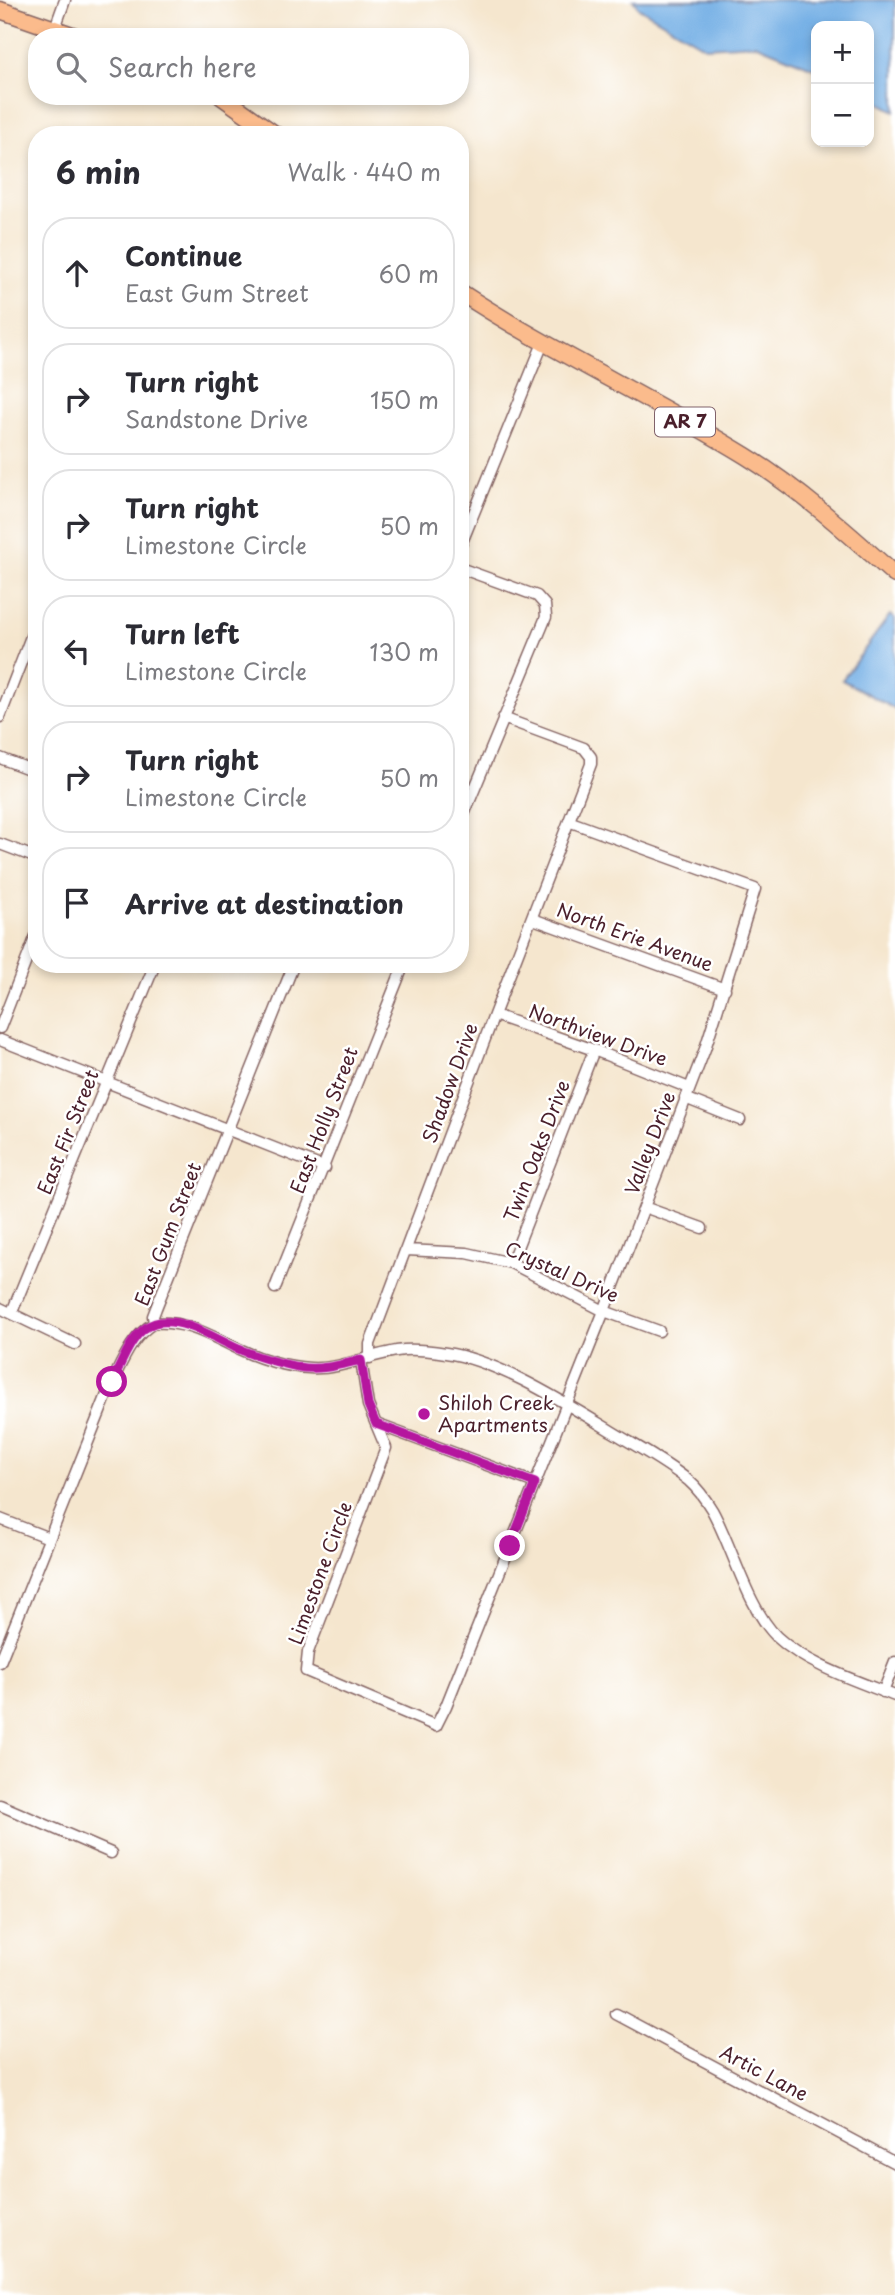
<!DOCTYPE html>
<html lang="en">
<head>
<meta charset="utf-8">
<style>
	body { margin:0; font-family:"Playpen Sans",sans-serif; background:#f2f2f3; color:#2b2b33 }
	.controls { position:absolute; right:21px; top:21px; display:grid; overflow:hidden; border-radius:14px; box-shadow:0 4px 10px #0003 }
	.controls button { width:63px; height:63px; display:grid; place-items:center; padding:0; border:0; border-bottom:2px solid #e1e1e2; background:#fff; color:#2b2b33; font:35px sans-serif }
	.stop { position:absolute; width:21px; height:21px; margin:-16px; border:5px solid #b5179e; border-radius:50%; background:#fff }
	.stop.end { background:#b5179e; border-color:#fff; box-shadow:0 2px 7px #0008 }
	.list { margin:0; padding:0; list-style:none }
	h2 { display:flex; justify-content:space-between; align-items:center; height:91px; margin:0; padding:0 28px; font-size:30px }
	h2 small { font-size:23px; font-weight:400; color:#7c7c81 }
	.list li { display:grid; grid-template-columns:46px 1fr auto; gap:21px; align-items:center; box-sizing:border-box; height:112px; margin:0 14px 14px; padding:0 14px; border:2px solid #e1e1e2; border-radius:28px }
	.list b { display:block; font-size:26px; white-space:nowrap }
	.list p { margin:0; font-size:23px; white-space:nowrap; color:#7c7c81 }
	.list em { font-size:23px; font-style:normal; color:#7c7c81 }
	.icon { flex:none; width:38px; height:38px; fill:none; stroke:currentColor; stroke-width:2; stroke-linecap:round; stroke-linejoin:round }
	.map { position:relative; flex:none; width:895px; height:2295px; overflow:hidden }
	.search { position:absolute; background:#fff; box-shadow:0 4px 10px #0003; left:28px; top:28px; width:441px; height:77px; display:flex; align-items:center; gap:18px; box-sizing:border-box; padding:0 24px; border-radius:28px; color:#7c7c81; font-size:26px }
	.panel { position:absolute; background:#fff; box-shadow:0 4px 10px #0003; left:28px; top:126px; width:441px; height:847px; border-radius:28px }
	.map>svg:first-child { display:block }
	.water { fill:#73afe5; stroke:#5e6788; stroke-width:2 }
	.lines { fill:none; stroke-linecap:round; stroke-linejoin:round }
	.street-casing { stroke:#866564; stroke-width:13 }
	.primary-casing { stroke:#866564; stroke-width:19 }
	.street { stroke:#fff; stroke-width:10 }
	.primary { stroke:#fbbb8c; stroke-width:16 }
	.route { stroke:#b5179e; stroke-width:9 }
	.poi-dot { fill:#b5179e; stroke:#fff; stroke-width:2.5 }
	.labels { text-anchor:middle; stroke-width:5; stroke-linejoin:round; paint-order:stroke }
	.shield { fill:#fff; stroke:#80626b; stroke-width:2 }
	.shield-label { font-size:18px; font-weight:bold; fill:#4a1f2b }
	.street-label { font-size:19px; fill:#4a1f2b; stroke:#fff }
	.poi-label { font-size:19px; fill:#4a1f2b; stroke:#fff; text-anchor:start }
</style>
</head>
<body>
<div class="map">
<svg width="895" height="2295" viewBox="0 0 895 2295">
	<rect width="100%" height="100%" fill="#fff"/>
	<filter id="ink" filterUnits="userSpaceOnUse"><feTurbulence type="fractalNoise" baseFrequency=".0143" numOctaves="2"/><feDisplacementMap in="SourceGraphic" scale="14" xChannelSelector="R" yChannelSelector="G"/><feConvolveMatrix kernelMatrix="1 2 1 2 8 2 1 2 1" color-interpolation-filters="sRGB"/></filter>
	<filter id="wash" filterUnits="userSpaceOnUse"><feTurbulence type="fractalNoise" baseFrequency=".00686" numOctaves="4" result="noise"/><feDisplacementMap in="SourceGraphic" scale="28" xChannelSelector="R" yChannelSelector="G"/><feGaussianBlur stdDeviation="1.57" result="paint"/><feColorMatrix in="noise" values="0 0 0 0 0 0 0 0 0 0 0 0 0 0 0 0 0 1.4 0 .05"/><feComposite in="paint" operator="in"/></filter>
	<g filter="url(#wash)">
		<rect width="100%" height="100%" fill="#f5e6ce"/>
		<path class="water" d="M633 0H895V111L869 97V26H816V69L755 44 705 47 639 8Z
			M890 615 895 619V709L842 680Z"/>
	</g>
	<g filter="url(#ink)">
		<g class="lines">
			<g class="street-casing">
				<path id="street" d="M55 28 65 0
					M460 547 543 343
					M460 568 537 596 545 605 546 617 460 824
					M0 717 37 621
					M0 758 37 772
					M0 844 37 858
					M533 919 725 989
					M494 1015 594 1050 689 1088
					M0 1028 37 933
					M0 1040 325 1168
					M685 1098 740 1120
					M644 1207 702 1228
					M406 1250 467 1253 511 1263 604 1311 659 1331
					M511 1263 594 1050
					M275 1288 404 964
					M0 1308 75 1344
					M12 1312 155 964
					M154 1323C186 1320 211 1336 239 1349 260 1359 287 1367 310 1368 342 1370 373 1353 404 1350 417 1349 433 1351 446 1353 498 1360 568 1405 613 1432 639 1448 666 1462 689 1481 697 1488 706 1500 712 1510 733 1548 747 1607 777 1637 807 1665 857 1681 895 1696
					M370 1358V1344L494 1015 591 764V757L584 748 503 718
					M361 1360 368 1405 386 1448 308 1652 306 1671 436 1726 446 1706 604 1311 705 1049 755 889 571 822
					M376 1424 535 1483
					M0 1519 49 1538
					M0 1662 112 1382C123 1360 132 1336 154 1323L153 1316 156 1308 294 964
					M883 1692 895 1662
					M0 1805 111 1853
					M616 2014 895 2163"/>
			</g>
			<g class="primary-casing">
				<path id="primary" d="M0 10 78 37
					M221 96 276 135
					M460 292C552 352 652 398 746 456 799 489 848 533 895 575"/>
			</g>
			<use href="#street" class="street"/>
			<use href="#primary" class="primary"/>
		</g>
	</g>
	<g class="lines" filter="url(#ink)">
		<path class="route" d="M112 1382C122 1363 132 1330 155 1323 183 1316 217 1340 241 1350 258 1357 279 1363 298 1367 319 1371 340 1365 361 1360L368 1405 376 1424 535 1483 510 1546"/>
	</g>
	<circle class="poi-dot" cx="424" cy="1414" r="7"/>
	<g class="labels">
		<rect class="shield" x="655" y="407.5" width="60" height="29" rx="5"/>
		<g class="shield-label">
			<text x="685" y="428">AR 7</text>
		</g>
		<g class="street-label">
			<text transform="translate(635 937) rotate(20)" y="7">North Erie Avenue</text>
			<text transform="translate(598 1035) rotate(20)" y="7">Northview Drive</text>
			<text transform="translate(450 1083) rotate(-70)" y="7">Shadow Drive</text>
			<text transform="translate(324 1120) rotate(-69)" y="7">East Holly Street</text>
			<text transform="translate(68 1132) rotate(-68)" y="7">East Fir Street</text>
			<text transform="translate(650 1143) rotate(-69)" y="7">Valley Drive</text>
			<text transform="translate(537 1151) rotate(-69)" y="7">Twin Oaks Drive</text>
			<text transform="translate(168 1234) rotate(-69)" y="7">East Gum Street</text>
			<text transform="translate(562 1272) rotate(24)" y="7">Crystal Drive</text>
			<text transform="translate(320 1573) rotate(-70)" y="7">Limestone Circle</text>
			<text transform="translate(764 2073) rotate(28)" y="7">Artic Lane</text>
		</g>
		<g class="poi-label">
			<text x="438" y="1410">Shiloh Creek<tspan x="438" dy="22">Apartments</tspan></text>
		</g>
	</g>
</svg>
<div class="controls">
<button>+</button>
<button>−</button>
</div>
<div class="stop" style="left:112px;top:1382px"></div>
<div class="stop end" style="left:510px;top:1546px"></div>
<div class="search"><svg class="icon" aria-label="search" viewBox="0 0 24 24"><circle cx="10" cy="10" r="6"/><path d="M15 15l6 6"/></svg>Search here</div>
<section class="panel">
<h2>6 min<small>Walk · 440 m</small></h2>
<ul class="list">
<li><svg class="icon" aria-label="ahead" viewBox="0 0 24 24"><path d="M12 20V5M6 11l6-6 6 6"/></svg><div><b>Continue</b><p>East Gum Street</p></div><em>60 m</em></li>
<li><svg class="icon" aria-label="right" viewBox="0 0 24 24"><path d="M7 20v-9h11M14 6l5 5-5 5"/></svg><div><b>Turn right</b><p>Sandstone Drive</p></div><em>150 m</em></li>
<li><svg class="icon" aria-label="right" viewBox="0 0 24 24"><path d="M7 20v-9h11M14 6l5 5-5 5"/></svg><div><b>Turn right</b><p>Limestone Circle</p></div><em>50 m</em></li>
<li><svg class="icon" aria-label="left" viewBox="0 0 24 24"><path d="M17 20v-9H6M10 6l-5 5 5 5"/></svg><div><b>Turn left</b><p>Limestone Circle</p></div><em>130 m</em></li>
<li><svg class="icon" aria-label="right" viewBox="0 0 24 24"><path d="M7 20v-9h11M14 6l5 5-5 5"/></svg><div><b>Turn right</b><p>Limestone Circle</p></div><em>50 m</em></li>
<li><svg class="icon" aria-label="arrive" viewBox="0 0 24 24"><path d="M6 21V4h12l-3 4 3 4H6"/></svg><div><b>Arrive at destination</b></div></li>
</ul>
</section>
</div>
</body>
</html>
